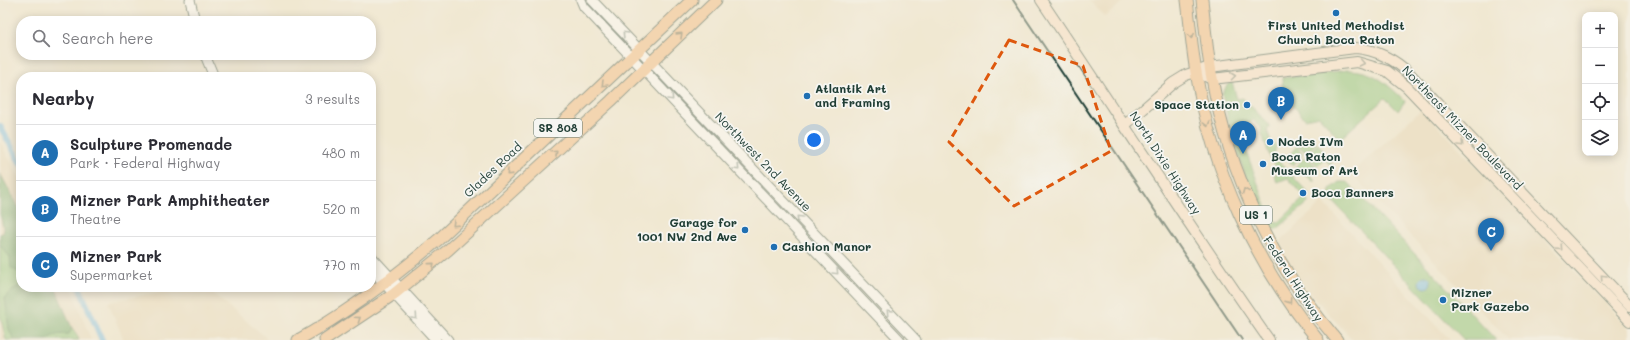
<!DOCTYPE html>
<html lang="en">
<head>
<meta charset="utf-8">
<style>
	body { margin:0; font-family:Mali,sans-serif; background:#f7f7f7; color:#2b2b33 }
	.controls { position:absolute; right:12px; top:12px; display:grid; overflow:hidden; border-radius:8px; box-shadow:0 2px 10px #0003 }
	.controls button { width:36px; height:36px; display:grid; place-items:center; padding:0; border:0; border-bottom:1px solid #e1e1e2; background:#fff; color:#2b2b33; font:20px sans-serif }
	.you { position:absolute; left:814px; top:140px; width:14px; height:14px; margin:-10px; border:3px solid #fff; border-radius:50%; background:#1a73e8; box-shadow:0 0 0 6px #1a73e833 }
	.badge { display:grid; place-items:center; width:26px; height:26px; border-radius:50%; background:#1f6fb2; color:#fff; font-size:13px; font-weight:700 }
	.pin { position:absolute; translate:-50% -33px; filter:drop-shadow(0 1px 2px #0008) }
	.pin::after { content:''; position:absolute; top:21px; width:14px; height:12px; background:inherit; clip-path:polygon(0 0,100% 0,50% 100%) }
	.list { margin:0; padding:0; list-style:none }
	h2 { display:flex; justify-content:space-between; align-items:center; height:52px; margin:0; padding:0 16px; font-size:17px }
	h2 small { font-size:13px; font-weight:400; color:#7c7c81 }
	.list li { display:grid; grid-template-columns:26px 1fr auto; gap:12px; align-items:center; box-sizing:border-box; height:56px; padding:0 16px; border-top:1px solid #e1e1e2 }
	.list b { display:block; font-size:15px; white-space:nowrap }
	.list p { margin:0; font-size:13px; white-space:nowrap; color:#7c7c81 }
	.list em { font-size:13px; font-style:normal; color:#7c7c81 }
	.icon { flex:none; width:22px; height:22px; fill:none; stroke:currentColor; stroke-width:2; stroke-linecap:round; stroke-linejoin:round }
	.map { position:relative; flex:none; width:1630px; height:340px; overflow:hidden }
	.search { position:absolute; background:#fff; box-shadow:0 2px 10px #0003; left:16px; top:16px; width:360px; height:44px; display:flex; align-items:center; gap:10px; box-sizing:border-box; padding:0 14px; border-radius:16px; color:#7c7c81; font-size:15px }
	.panel { position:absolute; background:#fff; box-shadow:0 2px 10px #0003; left:16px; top:72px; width:360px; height:220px; border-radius:16px }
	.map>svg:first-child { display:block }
	.built { fill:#e8d9ba }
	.green { fill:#8bc57a; stroke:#558157; fill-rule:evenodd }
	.forest { fill:#70aa6a; stroke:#48744f }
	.water { fill:#6fbbe8; stroke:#477c8e }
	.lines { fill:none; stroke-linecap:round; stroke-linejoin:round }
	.canal { stroke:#6fbbe8; stroke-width:6 }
	.tertiary-casing { stroke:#3e574c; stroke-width:11 }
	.secondary-casing { stroke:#3e574c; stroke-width:12 }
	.primary-casing { stroke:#3e574c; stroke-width:13 }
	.tertiary { stroke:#fff; stroke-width:9 }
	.secondary { stroke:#fce5cf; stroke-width:10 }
	.primary { stroke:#f7be88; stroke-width:11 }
	.rail { stroke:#1f3d34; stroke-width:2 }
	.oneway { stroke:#8f9e9a }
	.oneway2 { stroke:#80775a }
	.oneway3 { stroke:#8e9182 }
	.marked { fill:none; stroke:#de580e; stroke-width:3; stroke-dasharray:8 5; stroke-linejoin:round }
	.poi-dot { fill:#1f6fb2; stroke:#f6f6f2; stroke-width:1.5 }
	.labels { text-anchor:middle; stroke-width:3.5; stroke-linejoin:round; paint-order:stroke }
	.shield { fill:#f6f6f2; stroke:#60746d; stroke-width:1 }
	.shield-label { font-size:11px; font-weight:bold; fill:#1f3d34 }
	.poi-label { font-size:12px; font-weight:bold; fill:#1f3d34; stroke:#f6f6f2; text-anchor:start }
	.street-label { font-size:12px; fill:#1f3d34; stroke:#f6f6f2 }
</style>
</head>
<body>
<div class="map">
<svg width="1630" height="340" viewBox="0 0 1630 340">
	<rect width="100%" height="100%" fill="#f6f6f2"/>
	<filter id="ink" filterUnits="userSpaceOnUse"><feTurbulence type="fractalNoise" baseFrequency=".025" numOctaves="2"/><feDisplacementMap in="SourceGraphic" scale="8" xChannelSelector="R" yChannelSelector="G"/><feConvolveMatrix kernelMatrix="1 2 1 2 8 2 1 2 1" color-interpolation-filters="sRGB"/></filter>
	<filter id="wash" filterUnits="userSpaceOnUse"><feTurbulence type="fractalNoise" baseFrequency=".012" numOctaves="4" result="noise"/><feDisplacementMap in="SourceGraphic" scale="16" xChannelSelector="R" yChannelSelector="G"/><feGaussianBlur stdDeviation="0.9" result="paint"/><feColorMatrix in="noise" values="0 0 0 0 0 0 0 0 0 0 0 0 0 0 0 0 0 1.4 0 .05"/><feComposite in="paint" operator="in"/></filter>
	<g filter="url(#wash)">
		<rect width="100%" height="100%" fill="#f0e8d1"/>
		<path class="built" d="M1090 0H1125L1105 17Z
			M1422 109 1630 329V340H1509L1351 173Z
			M0 142 21 180V287H71L91 340H0Z
			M1323 202 1450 340H1353L1298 280 1279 242Z
			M187 287H205L267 338 262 340H124L108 302Z"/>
		<path class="green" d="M1347 70C1374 70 1386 83 1405 101L1398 111 1385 98 1340 139 1319 116 1305 119 1283 94 1282 78Z
			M1232 82 1237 99 1243 98 1271 127 1267 130 1270 139 1276 146 1274 156 1309 194 1306 197 1309 202 1277 229H1267L1248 185 1232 135 1222 94 1228 84ZM1253 120 1262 129 1261 131 1271 160 1276 166 1275 167 1279 172 1274 175 1277 182 1288 178 1305 197 1278 223 1269 220 1266 206 1245 148 1253 145 1251 140 1250 141 1240 132Z
			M1307 138 1314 140 1317 143 1308 151H1304L1298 145Z
			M1318 144C1324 151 1326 158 1332 164L1331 166 1325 159 1318 166 1309 157V153Z
			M1297 146 1302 153V155L1293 165 1290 162 1289 155Z
			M1304 158H1308L1317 168 1309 174 1315 180 1314 182C1308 176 1301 173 1295 167Z
			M1339 182H1347L1496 340H1464L1329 197 1330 189Z
			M0 245 10 257 16 271 21 273V284L5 297 9 329 14 340H6L0 315Z
			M72 328 76 333 79 340H46C53 334 60 334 69 334Z"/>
		<path class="forest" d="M0 173 21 212V273L11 268 10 257 0 245V234L4 232 0 214Z
			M21 284V287H55L72 328 69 334C61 334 53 334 46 340H14L9 329 5 297Z"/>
		<path class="water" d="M1419 282a6 6 0 1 1 12 0a6 6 0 1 1-12 0Z"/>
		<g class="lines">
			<path class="canal" d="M0 126 21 164
				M79 287 102 340"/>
		</g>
	</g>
	<g filter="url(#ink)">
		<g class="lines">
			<g class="tertiary-casing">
				<path id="tertiary" d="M190 0 195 21
					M581 0 584 7 900 340
					M592 0 916 340
					M205 55 214 77
					M371 256 448 340
					M371 269 436 340"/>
			</g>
			<g class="secondary-casing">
				<path id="secondary" d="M1041 0C1117 113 1190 228 1269 340
					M1205 76 1212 79 1357 62 1387 71 1407 87 1630 321
					M1125 125 1173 83 1186 75 1210 67 1355 48C1375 49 1396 60 1410 74L1630 306"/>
			</g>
			<g class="primary-casing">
				<path id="primary" d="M1187 0C1190 24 1192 49 1196 72 1212 170 1255 264 1318 340
					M1202 0C1205 26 1207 52 1212 78 1229 175 1273 265 1337 340
					M298 340C348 312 396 276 439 239L692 0
					M325 340 394 294 448 250 611 101 716 0"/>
			</g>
			<use href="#tertiary" class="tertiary"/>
			<use href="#secondary" class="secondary"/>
			<use href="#primary" class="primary"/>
			<path class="rail" d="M1013 0 1242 340"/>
		</g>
		<defs><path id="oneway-chevron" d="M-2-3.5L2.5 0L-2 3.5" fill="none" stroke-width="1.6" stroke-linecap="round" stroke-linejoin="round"/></defs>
		<g class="oneway">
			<use href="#oneway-chevron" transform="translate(625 34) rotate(-134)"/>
			<use href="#oneway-chevron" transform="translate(671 98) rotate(47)"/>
			<use href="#oneway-chevron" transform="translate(737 168) rotate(47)"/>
			<use href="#oneway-chevron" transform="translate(799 218) rotate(-134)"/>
			<use href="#oneway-chevron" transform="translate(836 272) rotate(46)"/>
			<use href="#oneway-chevron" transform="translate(889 312) rotate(-133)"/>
			<use href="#oneway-chevron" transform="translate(415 317) rotate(47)"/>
		</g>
		<g class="oneway2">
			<use href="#oneway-chevron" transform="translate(680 35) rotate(-44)"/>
			<use href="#oneway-chevron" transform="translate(1191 36) rotate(83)"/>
			<use href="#oneway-chevron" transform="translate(604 84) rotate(136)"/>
			<use href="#oneway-chevron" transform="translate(1207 124) rotate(75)"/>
			<use href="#oneway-chevron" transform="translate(555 153) rotate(-43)"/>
			<use href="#oneway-chevron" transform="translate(509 173) rotate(136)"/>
			<use href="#oneway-chevron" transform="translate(1245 191) rotate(-112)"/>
			<use href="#oneway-chevron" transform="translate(455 224) rotate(136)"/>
			<use href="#oneway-chevron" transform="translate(432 265) rotate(-40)"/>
			<use href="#oneway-chevron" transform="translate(1289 301) rotate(56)"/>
			<use href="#oneway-chevron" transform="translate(358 319) rotate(-34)"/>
		</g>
		<g class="oneway3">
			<use href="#oneway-chevron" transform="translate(1362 63) rotate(11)"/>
			<use href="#oneway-chevron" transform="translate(1233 76) rotate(-7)"/>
			<use href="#oneway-chevron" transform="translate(1461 144) rotate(47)"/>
			<use href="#oneway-chevron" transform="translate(1560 248) rotate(47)"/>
			<use href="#oneway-chevron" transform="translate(1603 277) rotate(-133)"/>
		</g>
	</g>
	<path d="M0 0H1630V340H0ZM1009 40 1083 66 1111 151 1014 206 949 142Z" fill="#f0e8d1" fill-opacity=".55" fill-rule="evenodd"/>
	<path class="marked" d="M1009 40 1083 66 1111 151 1014 206 949 142Z"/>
	<g class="poi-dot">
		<circle cx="1336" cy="13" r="4"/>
		<circle cx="807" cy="96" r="4"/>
		<circle cx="1247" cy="105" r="4"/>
		<circle cx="1270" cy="142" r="4"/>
		<circle cx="1263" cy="164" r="4"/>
		<circle cx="1303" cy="193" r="4"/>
		<circle cx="745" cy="230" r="4"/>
		<circle cx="774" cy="247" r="4"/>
		<circle cx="1443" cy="300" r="4"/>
	</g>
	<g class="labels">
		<g class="shield">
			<rect x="534" y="119" width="48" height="18" rx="3"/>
			<rect x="1240" y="206" width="32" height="18" rx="3"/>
		</g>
		<g class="shield-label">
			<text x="558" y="132">SR 808</text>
			<text x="1256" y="219">US 1</text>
		</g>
		<g class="poi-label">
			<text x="1336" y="30" text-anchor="middle">First United Methodist<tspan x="1336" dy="14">Church Boca Raton</tspan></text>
			<text x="815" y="93">Atlantik Art<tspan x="815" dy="14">and Framing</tspan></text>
			<text x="1239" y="109" text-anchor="end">Space Station</text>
			<text x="1278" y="146">Nodes IVm</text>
			<text x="1271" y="161">Boca Raton<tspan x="1271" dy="14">Museum of Art</tspan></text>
			<text x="1311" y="197">Boca Banners</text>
			<text x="737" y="227" text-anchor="end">Garage for<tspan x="737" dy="14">1001 NW 2nd Ave</tspan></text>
			<text x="782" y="251">Cashion Manor</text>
			<text x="1451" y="297">Mizner<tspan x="1451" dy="14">Park Gazebo</tspan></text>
		</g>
		<g class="street-label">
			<text transform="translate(1462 128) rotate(46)" y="4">Northeast Mizner Boulevard</text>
			<text transform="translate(763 162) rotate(46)" y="4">Northwest 2nd Avenue</text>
			<text transform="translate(1165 163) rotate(57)" y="4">North Dixie Highway</text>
			<text transform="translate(493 170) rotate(-43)" y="4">Glades Road</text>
			<text transform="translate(1293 279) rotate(57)" y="4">Federal Highway</text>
		</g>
	</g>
</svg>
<div class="controls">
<button>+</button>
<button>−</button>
<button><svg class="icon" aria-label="locate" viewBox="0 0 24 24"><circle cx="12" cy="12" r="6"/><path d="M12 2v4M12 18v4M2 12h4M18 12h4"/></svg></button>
<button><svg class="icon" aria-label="layers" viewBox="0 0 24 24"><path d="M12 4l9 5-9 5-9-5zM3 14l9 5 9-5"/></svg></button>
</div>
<div class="you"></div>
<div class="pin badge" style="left:1243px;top:154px">A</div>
<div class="pin badge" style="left:1281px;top:120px">B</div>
<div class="pin badge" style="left:1491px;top:251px">C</div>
<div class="search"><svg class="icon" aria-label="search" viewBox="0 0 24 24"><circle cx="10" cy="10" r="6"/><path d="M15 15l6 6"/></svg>Search here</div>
<section class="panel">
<h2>Nearby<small>3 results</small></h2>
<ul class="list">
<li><span class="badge">A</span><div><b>Sculpture Promenade</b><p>Park · Federal Highway</p></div><em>480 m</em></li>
<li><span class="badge">B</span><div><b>Mizner Park Amphitheater</b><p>Theatre</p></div><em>520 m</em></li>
<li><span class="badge">C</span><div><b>Mizner Park</b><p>Supermarket</p></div><em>770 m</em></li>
</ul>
</section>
</div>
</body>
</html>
